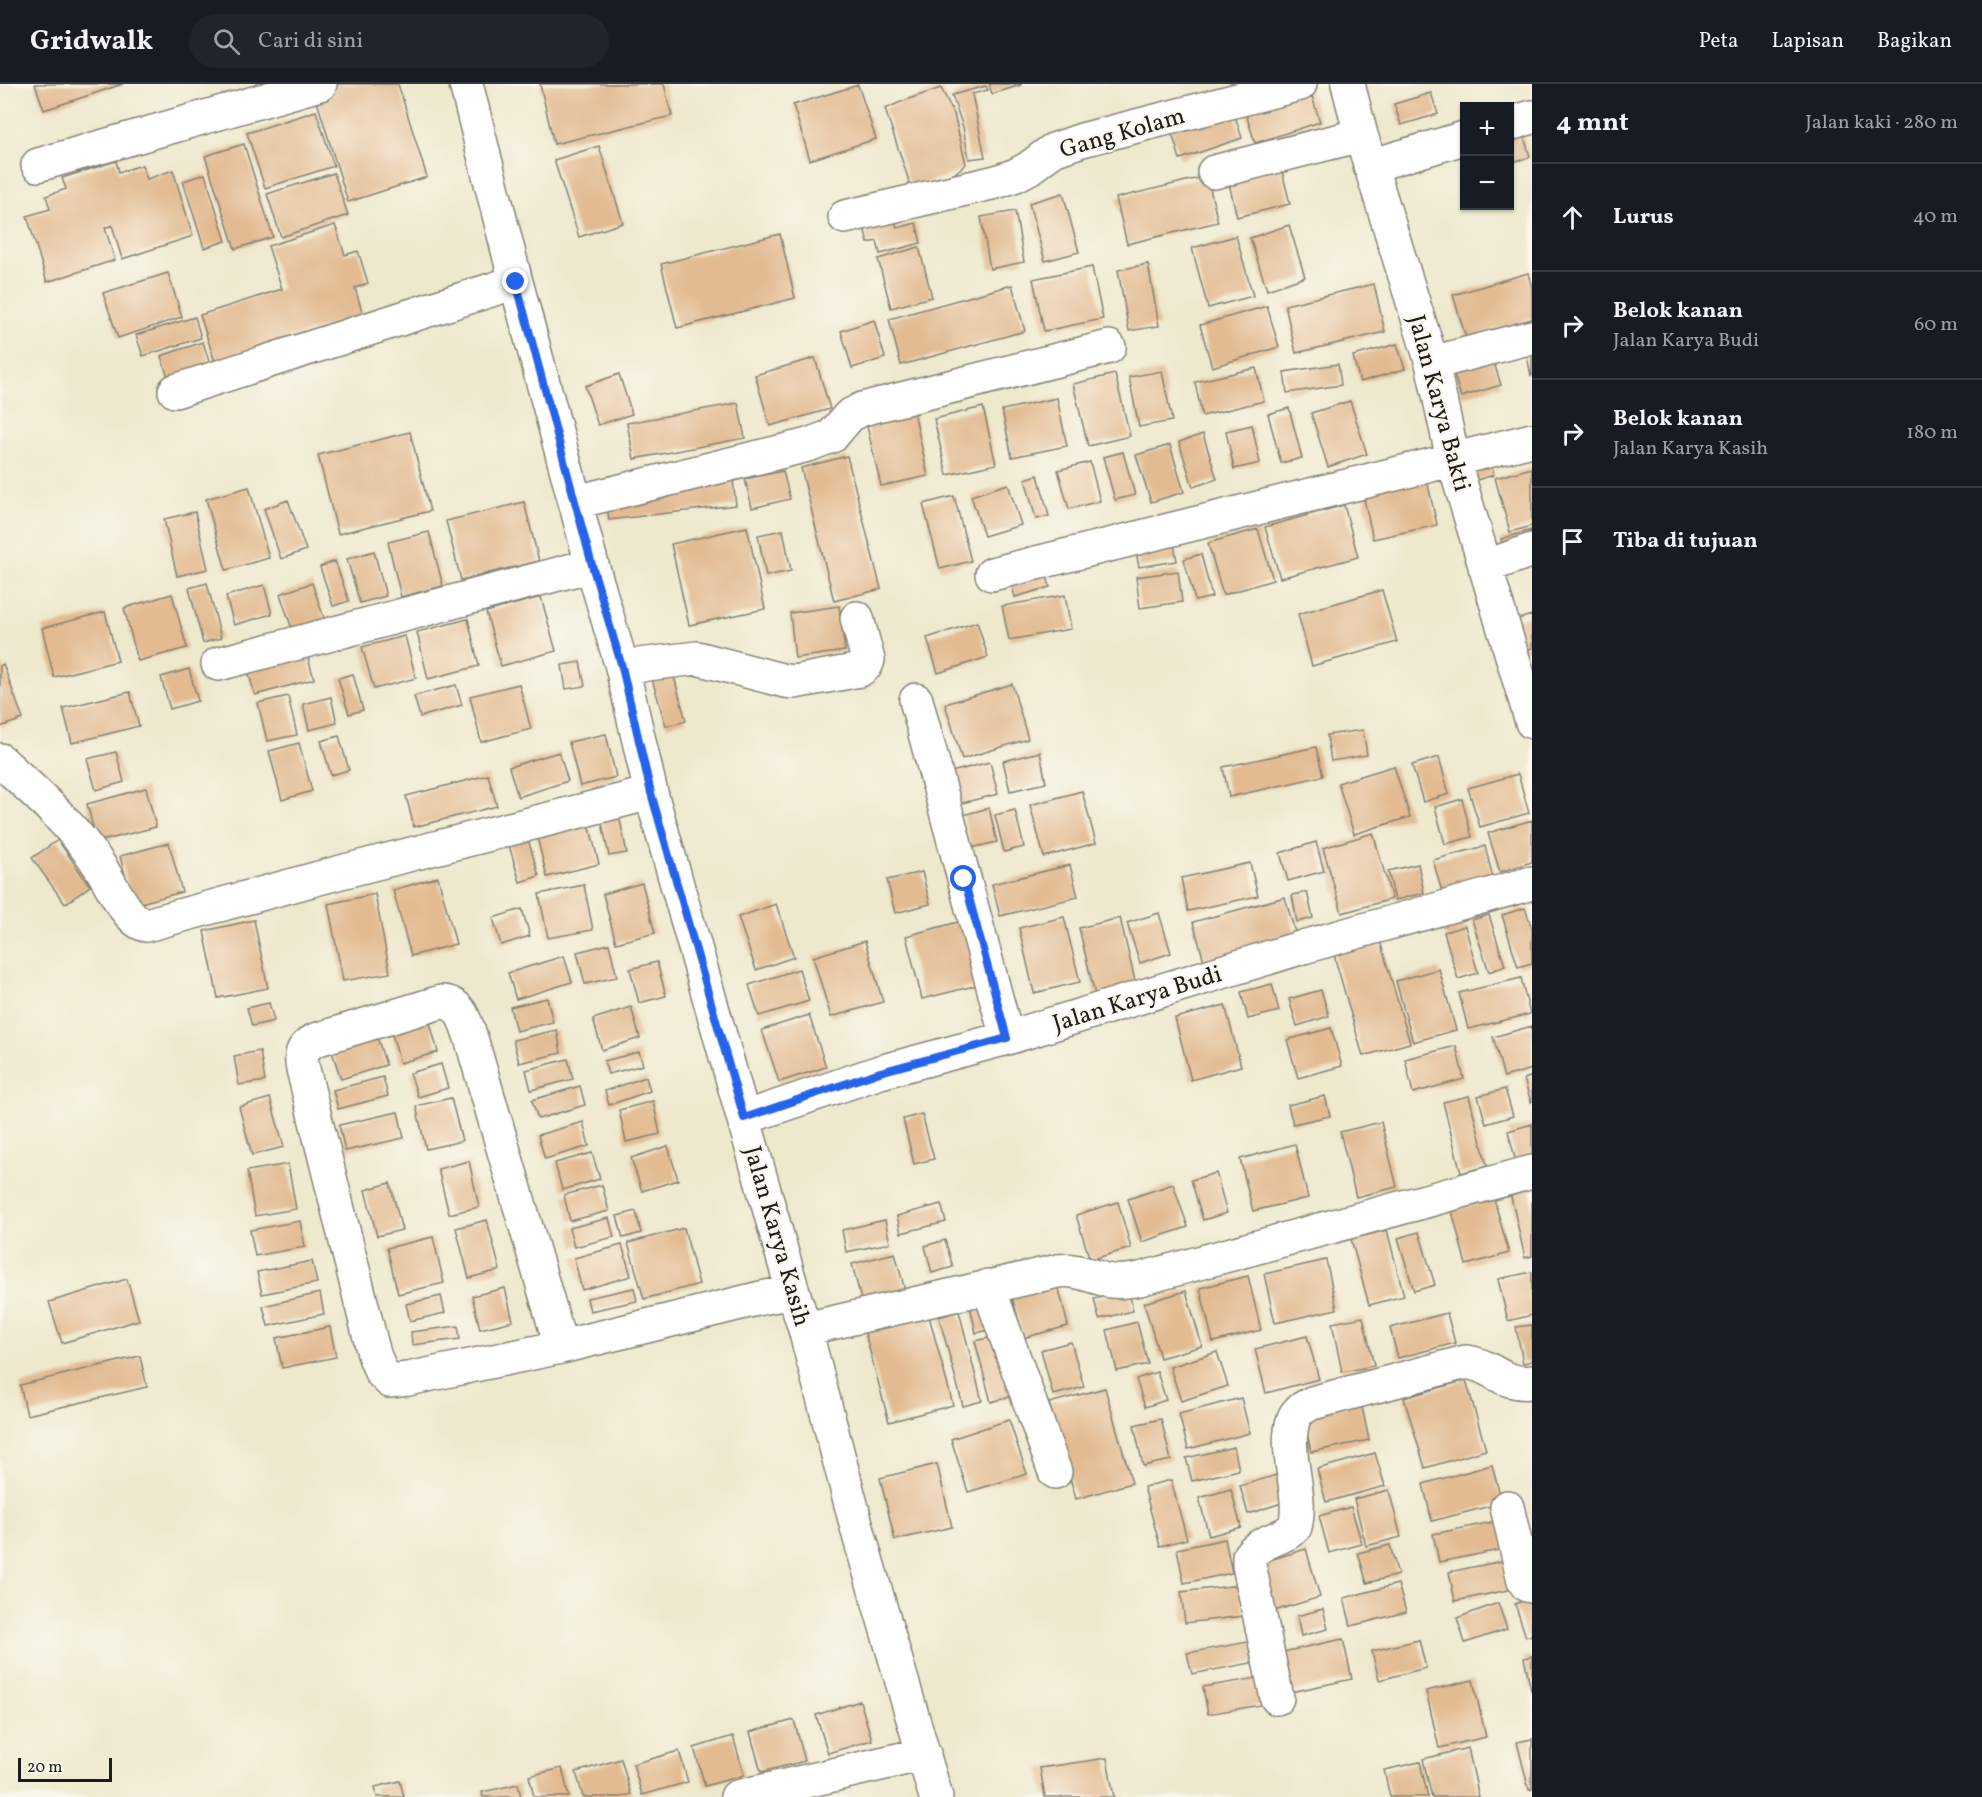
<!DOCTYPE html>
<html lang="id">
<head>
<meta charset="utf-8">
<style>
	body { margin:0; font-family:Vollkorn,serif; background:#20242c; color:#f1f3f6 }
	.controls { position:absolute; right:18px; top:18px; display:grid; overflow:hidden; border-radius:0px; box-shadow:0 2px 4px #0004 }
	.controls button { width:54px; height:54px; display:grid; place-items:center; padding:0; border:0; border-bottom:2px solid #363941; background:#171b24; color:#f1f3f6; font:30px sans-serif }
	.scale { position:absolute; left:18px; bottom:15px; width:94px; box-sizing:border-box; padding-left:6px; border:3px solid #1c1c1c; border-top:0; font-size:16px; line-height:21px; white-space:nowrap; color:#1c1c1c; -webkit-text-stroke:4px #fbf7ec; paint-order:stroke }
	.stop { position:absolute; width:18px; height:18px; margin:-14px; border:4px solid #2563eb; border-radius:50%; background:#fff }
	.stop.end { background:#2563eb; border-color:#fff; box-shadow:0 2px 6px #0008 }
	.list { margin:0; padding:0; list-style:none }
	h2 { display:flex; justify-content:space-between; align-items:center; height:78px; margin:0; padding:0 24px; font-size:26px }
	h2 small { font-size:20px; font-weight:400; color:#9ea1a6 }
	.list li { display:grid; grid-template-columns:39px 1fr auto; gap:18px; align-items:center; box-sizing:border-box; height:108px; padding:0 24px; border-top:2px solid #363941 }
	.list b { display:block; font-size:22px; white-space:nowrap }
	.list p { margin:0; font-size:20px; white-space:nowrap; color:#9ea1a6 }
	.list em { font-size:20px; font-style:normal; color:#9ea1a6 }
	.icon { flex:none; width:33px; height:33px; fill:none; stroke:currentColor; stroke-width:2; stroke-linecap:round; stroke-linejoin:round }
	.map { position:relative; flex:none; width:1532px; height:1713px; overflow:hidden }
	header { display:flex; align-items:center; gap:36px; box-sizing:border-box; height:84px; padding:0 30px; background:#171b24; border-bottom:2px solid #363941 }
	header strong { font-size:28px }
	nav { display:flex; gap:33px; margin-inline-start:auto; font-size:21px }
	.search { width:420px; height:54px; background:#20242c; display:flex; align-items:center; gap:15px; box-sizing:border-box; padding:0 21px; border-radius:33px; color:#9ea1a6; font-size:22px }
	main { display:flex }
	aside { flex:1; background:#171b24 }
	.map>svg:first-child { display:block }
	.building { fill:#e2bb92 }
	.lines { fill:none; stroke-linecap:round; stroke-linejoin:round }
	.minor-casing { stroke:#858274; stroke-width:36 }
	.minor { stroke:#fff; stroke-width:33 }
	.route { stroke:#2563eb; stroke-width:8 }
	.labels { text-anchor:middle; stroke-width:4.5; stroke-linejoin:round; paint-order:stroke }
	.street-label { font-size:24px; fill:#1c1c1c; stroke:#fbf7ec }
</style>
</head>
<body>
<header>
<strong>Gridwalk</strong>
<div class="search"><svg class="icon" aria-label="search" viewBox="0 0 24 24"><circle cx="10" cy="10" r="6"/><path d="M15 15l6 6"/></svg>Cari di sini</div>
<nav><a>Peta</a><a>Lapisan</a><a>Bagikan</a></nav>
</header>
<main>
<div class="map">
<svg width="1532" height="1713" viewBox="0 0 1532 1713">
	<rect width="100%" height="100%" fill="#fbf7ec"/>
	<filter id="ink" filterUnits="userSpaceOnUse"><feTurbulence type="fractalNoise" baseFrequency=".0167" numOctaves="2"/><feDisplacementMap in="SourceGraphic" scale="12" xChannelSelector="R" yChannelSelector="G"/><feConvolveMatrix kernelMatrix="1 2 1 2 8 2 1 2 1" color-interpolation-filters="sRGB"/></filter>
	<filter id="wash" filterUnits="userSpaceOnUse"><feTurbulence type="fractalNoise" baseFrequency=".008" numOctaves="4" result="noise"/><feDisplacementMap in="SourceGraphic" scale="24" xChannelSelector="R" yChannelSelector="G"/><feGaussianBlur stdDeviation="1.35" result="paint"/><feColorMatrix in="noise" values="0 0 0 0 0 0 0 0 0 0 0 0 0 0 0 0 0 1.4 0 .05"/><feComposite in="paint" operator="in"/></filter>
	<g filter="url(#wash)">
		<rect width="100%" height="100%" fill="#eee8cd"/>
		<g id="blocks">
			<path class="building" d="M35 0H123L44 26Z
				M338 0H398L427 93 348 118 314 8Z
				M540 0H664L672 32 554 60Z
				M989 0H1021V1L992 10Z
				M858 1 876 55 810 76 793 21Z
				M986 2 988 6 972 10 985 73 969 75 963 43 952 11Z
				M941 4 954 30 966 80 954 90 911 103 885 25 903 17Z
				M1310 6 1320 38 1255 59 1245 27Z
				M1431 9 1438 30 1401 41 1394 20Z
				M1232 23 1242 54 1180 75 1170 43Z
				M316 27 334 82 265 104 247 49Z
				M1522 46 1530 73 1510 79V49Z
				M244 60 273 153 235 165 205 72Z
				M599 62 623 139 579 153 554 76Z
				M116 77 119 88 142 81 147 95 173 86 193 152 122 175 112 141 105 144 115 176 47 198 27 132 50 125 46 112 66 105 62 94Z
				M1280 79 1290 120 1237 133 1227 91Z
				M334 89 348 131 281 153 267 110Z
				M205 90 226 157 204 164 183 97Z
				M1207 92 1218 138 1127 160 1116 114Z
				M1063 109 1079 168 1045 177 1029 119Z
				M1015 127 1024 178 990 185 981 133Z
				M893 128 897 144 916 139 921 159 880 170 877 157 868 159 862 136Z
				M335 141 345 171 358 167 368 199 355 204 363 231 215 278 200 231 282 205 268 162Z
				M1289 141 1305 193 1267 206 1250 154Z
				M780 150 795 214 677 244 661 180Z
				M1236 152 1253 212 1208 224 1192 164Z
				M919 163 932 213 891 224 878 175Z
				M1148 180 1159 242 1129 247 1118 186Z
				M1092 183 1103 235 1044 247 1033 195Z
				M168 189 182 233 118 254 103 209Z
				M1528 189 1532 204V235L1466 254 1453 211Z
				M1374 200 1385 248 1296 269 1285 221Z
				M1012 201 1025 247 901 281 889 235Z
				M1267 222 1279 263 1212 283 1200 241Z
				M195 233 201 254 143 272 136 251Z
				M874 236 885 274 852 284 841 247Z
				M203 258 213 290 171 303 161 272Z
				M1397 260 1405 285 1360 298 1353 272Z
				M1532 271V292H1531L1527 272Z
				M1492 272 1501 301 1461 313 1452 284Z
				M815 274 830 325 770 342 755 291Z
				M1338 280 1341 301 1287 309 1284 288Z
				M1256 284 1264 317 1202 332 1195 298Z
				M1162 287 1172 337 1139 343 1129 293Z
				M619 290 632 330 598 341 585 302Z
				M1115 290 1130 352 1088 362 1073 300Z
				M1057 314 1067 362 1012 373 1002 326Z
				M1350 317 1367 370 1328 383 1311 329Z
				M738 319 745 354 634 375 627 339Z
				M983 323 996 380 947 391 934 335Z
				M1289 324 1302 374 1281 379 1268 330Z
				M914 328 928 392 881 402 866 338Z
				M1252 341 1260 379 1234 385 1226 347Z
				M410 348 430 427 338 450 318 371Z
				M1203 350 1217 395 1193 403 1179 358Z
				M1170 361 1184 408 1151 418 1136 371Z
				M1123 368 1135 411 1115 416 1103 373Z
				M1488 369 1494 391 1473 397 1466 375Z
				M847 372 881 505 834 517 801 384Z
				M1090 378 1100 417 1069 425 1058 386Z
				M1532 384V442L1510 448 1495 394Z
				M783 387 790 415 752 424 745 395Z
				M1038 391 1049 432 1036 435 1025 395Z
				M1426 392 1437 441 1373 455 1362 406Z
				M733 396 736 421 609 436 606 411Z
				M1008 400 1021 441 984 452 971 412Z
				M249 403 269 474 226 486 206 415Z
				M954 412 971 477 940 485 923 420Z
				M288 416 306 466 281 475 264 425Z
				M524 418 539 477 461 496 446 437Z
				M1344 421 1358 473 1280 494 1265 443Z
				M195 428 208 485 177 492 164 435Z
				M747 443 765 525 689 541 671 460Z
				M1258 445 1273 496 1223 511 1208 459Z
				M783 446 791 487 766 492 758 451Z
				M1532 446V461L1505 469 1501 455Z
				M429 448 443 502 401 513 388 458Z
				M1173 455 1177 477 1139 483 1135 462Z
				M374 467 386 512 360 519 347 475Z
				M1201 470 1212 513 1195 517 1184 475Z
				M335 477 349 517 333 522 320 483Z
				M1044 481 1050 503 1015 513 1009 491Z
				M1178 487 1182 518 1140 524 1136 493Z
				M207 499 221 554 203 559 189 504Z
				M312 499 325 537 293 548 280 510Z
				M264 501 272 530 234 541 226 512Z
				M1382 506 1397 558 1312 582 1298 530Z
				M172 510 187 564 138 577 124 524Z
				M1065 511 1071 545 1009 556 1002 522Z
				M541 513 556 567 501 582 486 528Z
				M839 522 845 567 795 574 790 529Z
				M105 528 118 577 54 593 42 544Z
				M1532 531V564L1520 568 1511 537Z
				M468 535 479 582 428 595 417 548Z
				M977 538 988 573 938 589 927 554Z
				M405 552 416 594 374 605 362 563Z
				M304 560 314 595 255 611 245 577Z
				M580 578 585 602 566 605 562 581Z
				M3 580 23 635 0 643V582Z
				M189 585 198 617 170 625 161 593Z
				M673 589 686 637 666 642 652 595Z
				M353 590 363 626 349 630 338 594Z
				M519 600 531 645 481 658 470 612Z
				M1012 600 1028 655 962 675 945 620Z
				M456 601 462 621 420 633 414 612Z
				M130 608 139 642 72 659 63 624Z
				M288 612 297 651 267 657 258 619Z
				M331 613 337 639 309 646 303 620Z
				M1363 646 1367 671 1331 677 1327 651Z
				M606 650 616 693 580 702 569 658Z
				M339 652 349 686 331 691 321 657Z
				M299 659 312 707 282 716 269 667Z
				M1316 663 1323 692 1229 713 1223 683Z
				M116 668 124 698 96 706 87 675Z
				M559 668 568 697 518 713 509 683Z
				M1040 668 1046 699 1010 707 1003 677Z
				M1439 673 1449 710 1423 718 1412 681Z
				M990 678 998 710 958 720 951 688Z
				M1394 682 1410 733 1354 750 1338 699Z
				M1518 690 1529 729 1480 743 1468 704Z
				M488 691 497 722 414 743 406 712Z
				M146 704 156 743 97 758 87 720Z
				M1082 707 1096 759 1044 773 1030 721Z
				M1462 715 1472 753 1445 760 1435 723Z
				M989 724 997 758 971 764 963 731Z
				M1015 726 1024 763 1004 768 995 731Z
				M618 727 627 769 609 772 600 730Z
				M588 736 599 780 547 793 536 749Z
				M1532 736V778L1500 788 1488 749Z
				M1373 749 1392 815 1342 829 1323 764Z
				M527 752 539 792 520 798 508 758Z
				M58 756 90 802 65 820 32 774Z
				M1316 758 1324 787 1288 797 1280 769Z
				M169 759 182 808 133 821 120 772Z
				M1485 762 1493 794 1442 808 1433 776Z
				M1250 779 1258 812 1188 827 1181 794Z
				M1418 780 1424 809 1395 816 1388 787Z
				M1070 781 1078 813 1000 832 992 800Z
				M922 788 930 820 895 829 887 796Z
				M438 793 456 860 411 872 393 806Z
				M642 799 655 849 616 859 603 810Z
				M584 801 593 846 548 854 539 810Z
				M1307 808 1313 834 1297 838 1292 811Z
				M375 810 390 889 343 897 328 820Z
				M1285 813 1298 859 1206 884 1193 838Z
				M776 820 794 873 756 886 738 833Z
				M1525 824 1532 845V879L1518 883 1502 831Z
				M522 825 530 852 501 861 493 834Z
				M1159 829 1171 869 1140 879 1127 839Z
				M1489 831 1505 882 1489 888 1472 836Z
				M1064 833 1080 898 1034 909 1019 844Z
				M1120 834 1136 901 1095 911 1079 844Z
				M254 836 268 904 218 914 204 847Z
				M962 837 978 901 922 915 906 852Z
				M1465 842 1478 889 1458 895 1444 848Z
				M865 857 883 918 831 933 813 873Z
				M1380 857 1410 959 1363 972 1334 871Z
				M609 860 617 893 585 900 577 868Z
				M564 872 572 898 516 915 508 889Z
				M657 878 666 912 639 919 630 885Z
				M799 885 809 917 759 932 749 901Z
				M1439 885 1456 946 1413 958 1396 897Z
				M1521 894 1530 930 1468 945 1459 909Z
				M1272 900 1279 927 1248 935 1241 908Z
				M1321 906 1329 932 1297 942 1289 915Z
				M547 914 553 938 516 947 510 923Z
				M269 919 274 937 252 942 247 924Z
				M1225 921 1241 982 1191 996 1175 934Z
				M631 923 640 954 602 966 593 935Z
				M809 931 826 983 779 998 762 946Z
				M428 932 438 968 400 979 390 943Z
				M1532 942V985L1504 993 1493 953Z
				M1331 944 1342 982 1298 994 1287 956Z
				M557 946 561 969 519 979 513 956Z
				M376 950 386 981 341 995 331 965Z
				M1456 962 1464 995 1413 1009 1405 975Z
				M260 967 265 997 239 1001 234 972Z
				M639 968 643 981 608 990 604 977Z
				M568 975 573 995 531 1006 526 986Z
				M441 980 448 1004 418 1013 410 989Z
				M1532 992V1017L1531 1018 1524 995Z
				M383 993 388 1012 338 1025 333 1006Z
				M646 993 650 1007 609 1021 605 1007Z
				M580 1002 585 1021 538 1035 532 1016Z
				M1505 1005 1513 1032 1486 1040 1478 1012Z
				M1325 1012 1330 1032 1293 1040 1288 1021Z
				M1469 1012 1487 1082 1461 1089 1443 1018Z
				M270 1014 284 1063 252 1071 239 1023Z
				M451 1014 462 1057 426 1065 416 1022Z
				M653 1017 660 1050 626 1058 619 1026Z
				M398 1028 404 1054 345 1067 339 1041Z
				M922 1030 934 1075 914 1080 903 1035Z
				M583 1038 589 1062 545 1075 538 1051Z
				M1381 1038 1397 1103 1356 1113 1340 1048Z
				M1532 1040V1073L1516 1078 1508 1047Z
				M1295 1060 1308 1114 1253 1127 1240 1075Z
				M668 1062 678 1096 642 1107 631 1074Z
				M592 1069 600 1095 562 1106 555 1079Z
				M469 1077 479 1123 449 1130 438 1085Z
				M288 1080 296 1125 255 1132 247 1087Z
				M1216 1089 1227 1129 1203 1136 1191 1096Z
				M390 1099 402 1146 377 1152 365 1106Z
				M1173 1100 1188 1143 1142 1158 1128 1115Z
				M602 1101 609 1127 570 1137 564 1111Z
				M1532 1102V1172L1525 1174 1510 1108Z
				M1494 1115 1509 1169 1466 1181 1452 1127Z
				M1118 1118 1131 1164 1090 1176 1076 1131Z
				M941 1120 946 1138 901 1149 897 1132Z
				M636 1127 641 1149 623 1154 617 1132Z
				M609 1134 614 1153 574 1163 569 1144Z
				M487 1136 500 1186 469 1194 456 1144Z
				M885 1136 890 1159 846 1168 842 1146Z
				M300 1137 305 1163 255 1172 250 1146Z
				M684 1144 699 1200 644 1215 628 1159Z
				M1387 1146 1404 1212 1369 1221 1351 1155Z
				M1419 1148 1435 1201 1414 1207 1398 1154Z
				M433 1153 444 1199 398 1210 387 1164Z
				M945 1156 953 1183 932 1189 925 1162Z
				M622 1161 631 1192 582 1206 574 1174Z
				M895 1169 905 1207 862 1219 852 1180Z
				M1326 1176 1337 1225 1275 1239 1264 1190Z
				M312 1177 317 1199 262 1210 257 1188Z
				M1532 1188V1231L1508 1237 1498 1195Z
				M1248 1192 1261 1246 1213 1258 1200 1204Z
				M1056 1193 1068 1242 1023 1254 1010 1204Z
				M127 1195 139 1236 62 1259 49 1218Z
				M505 1204 513 1237 480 1245 472 1212Z
				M634 1204 637 1217 590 1227 587 1214Z
				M1129 1207 1133 1227 1099 1235 1094 1215Z
				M1186 1207 1202 1262 1160 1274 1144 1219Z
				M320 1209 324 1230 268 1242 263 1222Z
				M441 1212 445 1229 410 1237 406 1220Z
				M991 1212 998 1244 976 1249 969 1217Z
				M959 1227 982 1317 963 1322 939 1233Z
				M1447 1229 1455 1259 1398 1274 1390 1244Z
				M929 1232 953 1321 889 1338 865 1249Z
				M1363 1233 1374 1282 1342 1288 1332 1239Z
				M1137 1238 1148 1280 1117 1287 1107 1246Z
				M1532 1241V1277L1523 1279 1516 1243Z
				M458 1242 460 1255 412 1261 411 1248Z
				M330 1243 336 1273 282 1284 276 1254Z
				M1001 1251 1017 1311 991 1318 975 1257Z
				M1307 1252 1319 1295 1266 1309 1255 1265Z
				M1071 1258 1084 1303 1053 1311 1041 1266Z
				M1217 1268 1228 1302 1181 1317 1170 1283Z
				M140 1272 147 1303 27 1331 20 1301Z
				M1157 1288 1166 1316 1145 1323 1136 1295Z
				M1466 1296 1486 1366 1425 1384 1404 1314Z
				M1105 1304 1132 1399 1076 1415 1049 1319Z
				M1241 1314 1250 1349 1188 1365 1179 1330Z
				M1361 1318 1369 1356 1311 1368 1303 1330Z
				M1161 1335 1171 1376 1143 1382 1134 1341Z
				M1009 1336 1027 1390 968 1408 951 1355Z
				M1234 1363 1239 1386 1192 1397 1186 1374Z
				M1375 1369 1385 1402 1326 1418 1317 1385Z
				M937 1380 952 1443 895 1456 880 1394Z
				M1492 1381 1502 1419 1432 1437 1423 1400Z
				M1283 1389 1291 1416 1248 1430 1240 1402Z
				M1171 1396 1187 1455 1160 1462 1144 1403Z
				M1231 1405 1241 1443 1209 1452 1199 1414Z
				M1389 1406 1401 1453 1366 1462 1354 1415Z
				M1351 1423 1362 1460 1329 1469 1319 1432Z
				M1503 1436 1509 1464 1439 1478 1433 1450Z
				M1225 1455 1232 1489 1184 1499 1177 1465Z
				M1390 1461 1398 1491 1367 1499 1358 1469Z
				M1306 1465 1320 1513 1274 1527 1260 1479Z
				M1507 1476 1513 1505 1455 1517 1449 1488Z
				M1398 1500 1406 1528 1351 1542 1344 1514Z
				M1240 1501 1244 1532 1185 1539 1181 1508Z
				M1532 1513V1551L1526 1553 1515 1520Z
				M1498 1519 1507 1545 1465 1559 1457 1534Z
				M1323 1525 1328 1545 1301 1552 1297 1532Z
				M1343 1555 1352 1595 1291 1608 1283 1568Z
				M1419 1556 1426 1584 1379 1596 1372 1567Z
				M1253 1557 1257 1578 1192 1590 1187 1569Z
				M1532 1572V1605L1531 1606 1524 1574Z
				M1263 1593 1267 1620 1208 1630 1203 1603Z
				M1473 1596 1486 1653 1439 1664 1426 1607Z
				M860 1617 872 1656 828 1669 816 1631Z
				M794 1636 805 1677 761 1688 750 1648Z
				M733 1652 744 1691 705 1702 694 1664Z
				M1532 1655V1705L1529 1706 1517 1658Z
				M1468 1664 1479 1713H1432L1423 1675Z
				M679 1667 688 1698 642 1711 633 1680Z
				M1107 1674 1114 1713H1045L1040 1684Z
				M621 1675 631 1710 621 1713H583L576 1688Z
				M1420 1678 1428 1713H1390L1384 1686Z
				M562 1684 569 1713H534L529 1692Z
				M400 1697 404 1713H377L375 1703Z
				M518 1700 521 1713H483L482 1708Z"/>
		</g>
	</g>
	<g filter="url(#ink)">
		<use href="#blocks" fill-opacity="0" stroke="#858274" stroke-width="1.5"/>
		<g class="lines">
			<g class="minor-casing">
				<path id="minor" d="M466 0 516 198 592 481 622 583 651 709 793 1208 805 1245 859 1451 936 1713
					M1348 0 1361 51 1432 279 1453 375 1532 638
					M1510 40 1532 33
					M38 81 320 0
					M1370 82 1464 54
					M1214 88 1361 51
					M845 133 996 98 1016 91 1029 84 1053 66 1082 56 1300 0
					M1432 279 1532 253
					M175 307 516 198
					M576 418 808 361 832 352 849 332 862 325 1109 263
					M1485 483 1532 466
					M992 490 1532 356
					M218 580 592 481
					M622 583 697 574 785 597 794 598 860 586 866 581 868 576 857 534
					M916 616 1007 954
					M0 676C36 709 75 743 101 784 111 800 128 838 146 841L341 788 651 709
					M744 1034 880 988 1007 954 1303 863 1532 799
					M988 1202 1055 1388
					M805 1245 1058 1187C1076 1185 1088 1191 1106 1196 1117 1199 1129 1197 1140 1195L1532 1088
					M561 1263 471 954C465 937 461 918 441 918L315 956C301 964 300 971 303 985L374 1270 381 1288 390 1297 408 1295 561 1263 761 1214 793 1208
					M1507 1423 1524 1497 1527 1501 1532 1502
					M1277 1614 1249 1481V1472C1260 1456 1282 1456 1295 1443 1304 1409 1282 1367 1294 1334 1297 1326 1305 1323 1312 1319L1466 1278C1493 1281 1502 1302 1532 1298
					M737 1713 924 1670"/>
			</g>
			<use href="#minor" class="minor"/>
		</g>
	</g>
	<g class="lines" filter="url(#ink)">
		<path class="route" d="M516 198 592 481 622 583 651 709 744 1034 880 988 1007 954 964 795"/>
	</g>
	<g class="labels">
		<g class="street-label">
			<text transform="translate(1122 48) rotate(-16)" y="8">Gang Kolam</text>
			<text transform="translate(1440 319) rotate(75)" y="8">Jalan Karya Bakti</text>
			<text transform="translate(1137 914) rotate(-17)" y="8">Jalan Karya Budi</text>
			<text transform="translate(778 1152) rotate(74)" y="8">Jalan Karya Kasih</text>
		</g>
	</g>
</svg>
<div class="controls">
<button>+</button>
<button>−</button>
</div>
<div class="scale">20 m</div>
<div class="stop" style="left:964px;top:795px"></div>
<div class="stop end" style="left:516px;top:198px"></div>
</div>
<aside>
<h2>4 mnt<small>Jalan kaki · 280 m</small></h2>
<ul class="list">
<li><svg class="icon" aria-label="ahead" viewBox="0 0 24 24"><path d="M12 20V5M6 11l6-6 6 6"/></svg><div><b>Lurus</b></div><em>40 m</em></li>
<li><svg class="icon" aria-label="right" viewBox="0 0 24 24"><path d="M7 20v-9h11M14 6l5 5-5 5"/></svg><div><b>Belok kanan</b><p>Jalan Karya Budi</p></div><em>60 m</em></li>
<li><svg class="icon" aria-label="right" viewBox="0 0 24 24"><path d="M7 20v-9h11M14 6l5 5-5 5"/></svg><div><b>Belok kanan</b><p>Jalan Karya Kasih</p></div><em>180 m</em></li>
<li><svg class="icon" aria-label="arrive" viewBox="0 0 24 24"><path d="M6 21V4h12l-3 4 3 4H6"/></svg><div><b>Tiba di tujuan</b></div></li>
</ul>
</aside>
</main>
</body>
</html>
